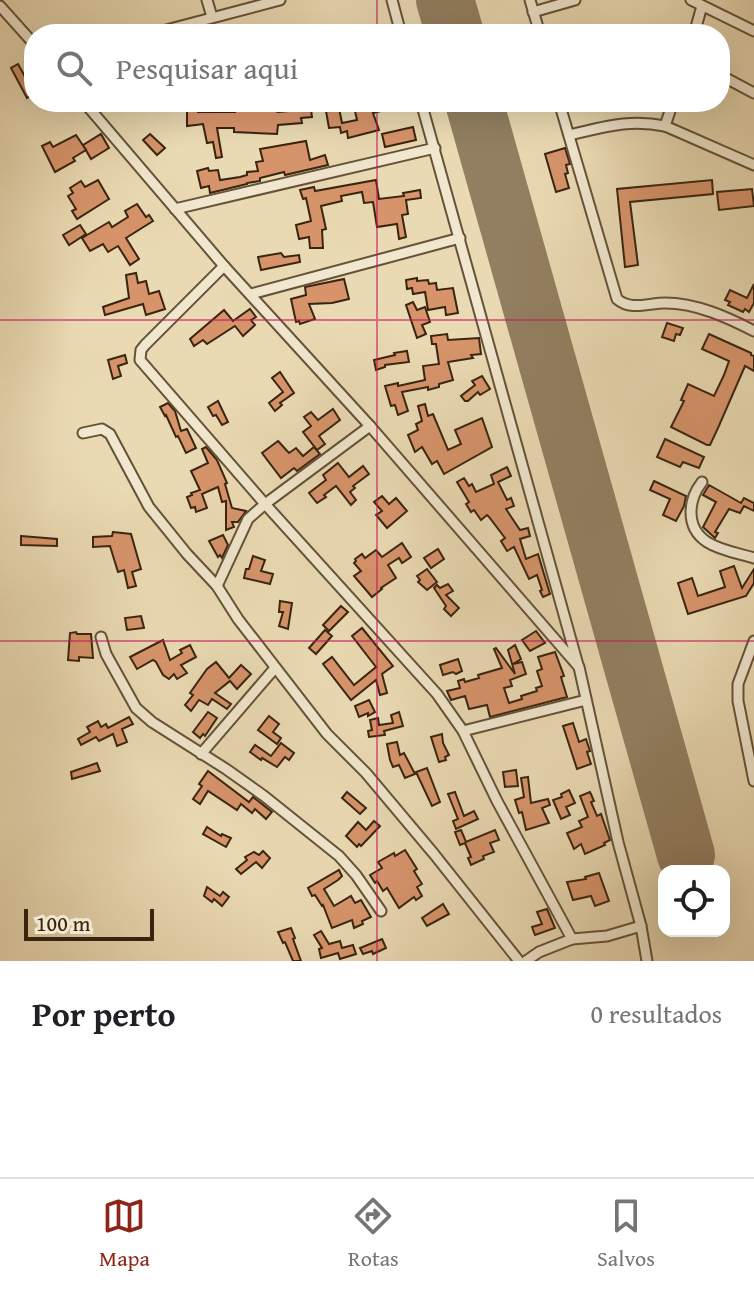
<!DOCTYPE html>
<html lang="pt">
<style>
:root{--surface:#fff;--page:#f2f2f2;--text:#202124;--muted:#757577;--line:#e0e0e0;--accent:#8f2418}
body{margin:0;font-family:"Gentium Book Plus",serif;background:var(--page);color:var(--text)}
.controls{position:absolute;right:24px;bottom:24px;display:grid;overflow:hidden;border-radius:16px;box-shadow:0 8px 32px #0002}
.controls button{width:72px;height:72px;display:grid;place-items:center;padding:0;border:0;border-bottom:2px solid var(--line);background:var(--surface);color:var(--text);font:40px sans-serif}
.scale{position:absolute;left:24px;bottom:20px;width:130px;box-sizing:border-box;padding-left:8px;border:4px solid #39240f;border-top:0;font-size:22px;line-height:28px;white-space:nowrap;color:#39240f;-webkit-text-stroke:6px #f1e7ce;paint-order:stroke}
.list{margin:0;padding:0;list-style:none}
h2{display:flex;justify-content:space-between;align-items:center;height:104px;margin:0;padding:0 32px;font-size:34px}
h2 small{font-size:26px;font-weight:400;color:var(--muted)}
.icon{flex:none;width:44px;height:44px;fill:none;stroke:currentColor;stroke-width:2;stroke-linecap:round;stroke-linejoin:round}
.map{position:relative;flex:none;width:754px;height:961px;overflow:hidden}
.search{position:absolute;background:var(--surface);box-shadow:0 8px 32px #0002;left:24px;right:24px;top:24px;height:88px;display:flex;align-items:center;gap:20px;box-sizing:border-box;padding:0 28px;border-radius:32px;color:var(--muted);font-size:30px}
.sheet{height:216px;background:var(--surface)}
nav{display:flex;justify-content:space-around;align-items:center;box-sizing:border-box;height:112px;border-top:2px solid var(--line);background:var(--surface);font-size:22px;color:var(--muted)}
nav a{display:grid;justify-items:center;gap:4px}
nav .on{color:var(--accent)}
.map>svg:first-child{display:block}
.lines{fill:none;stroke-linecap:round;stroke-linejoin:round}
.runway{stroke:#927f61;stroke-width:58}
.building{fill:#d7946b;stroke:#39240f;stroke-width:2}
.minor-casing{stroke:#655238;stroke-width:13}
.minor{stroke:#f1e7ce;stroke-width:9}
.grid{fill:none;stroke:#c2185b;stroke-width:2;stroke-opacity:0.55}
</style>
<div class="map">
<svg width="754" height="961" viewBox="0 0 754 961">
<rect width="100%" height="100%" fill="#eadab3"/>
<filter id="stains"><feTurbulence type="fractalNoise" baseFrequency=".0025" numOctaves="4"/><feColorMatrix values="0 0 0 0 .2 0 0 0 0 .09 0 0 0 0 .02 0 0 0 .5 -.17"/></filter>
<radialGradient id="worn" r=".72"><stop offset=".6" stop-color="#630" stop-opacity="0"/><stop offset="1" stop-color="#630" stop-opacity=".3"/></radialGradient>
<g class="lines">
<g class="runway">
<polyline points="445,0 455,34"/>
<polyline points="474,102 686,855"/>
</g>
</g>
<g class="building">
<polygon points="18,64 34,93 27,98 11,68"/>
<polygon points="236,102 273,102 273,110 278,112 311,109 312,117 301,118 302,123 278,125 277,134 234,132 234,128 217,128 222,157 216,158 213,142 207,143 203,124 187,126 187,107 198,109 198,112 235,112"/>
<polygon points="379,102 381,111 373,113 379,130 348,138 347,131 341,133 340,127 329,128 326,111 339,108 342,123 357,120 355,111 370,107 370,104"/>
<polygon points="413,127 416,140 385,147 382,134"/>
<polygon points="101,134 109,148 91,159 83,145"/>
<polygon points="150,134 165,148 157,155 143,140"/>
<polygon points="76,135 86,150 73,158 75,161 55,172 42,146 50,142 53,147"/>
<polygon points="306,141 310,160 325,155 328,165 285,175 284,172 260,178 260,181 247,183 247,184 210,193 209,186 201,188 197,171 208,168 209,171 218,170 220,180 240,177 247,175 247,172 258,171 256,162 263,161 260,149"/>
<polygon points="565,148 570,164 566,165 568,173 565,174 569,188 556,192 545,154"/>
<polygon points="98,180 109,199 77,219 72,211 76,209 68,196 73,193 70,188 81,181 85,187"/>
<polygon points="376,180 379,199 404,196 403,193 420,190 421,198 406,200 408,214 402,215 406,237 399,239 397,224 377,227 373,202 364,203 362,192 341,196 342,201 321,206 326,229 322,230 323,248 310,248 309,237 299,239 296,225 311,221 306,198 303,199 300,190 314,187 315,191"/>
<polygon points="712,180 713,194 630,202 638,265 625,267 617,189"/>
<polygon points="752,189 754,206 719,210 717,192"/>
<polygon points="137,204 146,217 149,215 153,221 126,238 139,259 130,265 118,246 108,252 103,244 90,251 82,238 109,222 112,227 128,217 125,211"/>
<polygon points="80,225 86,234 69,245 63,235"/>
<polygon points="281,253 284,257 299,255 300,262 261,270 258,257"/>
<polygon points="136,273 138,283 146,281 149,294 159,291 165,309 146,315 143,304 105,315 103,307 129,298 126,275"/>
<polygon points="417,278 417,281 428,280 429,284 436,283 437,290 453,288 458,313 446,315 445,307 428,310 425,292 413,294 412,288 407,289 406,280"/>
<polygon points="344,279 349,299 332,303 309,304 315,319 300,324 299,321 296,322 291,299 306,295 305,287"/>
<polygon points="754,284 754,303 749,312 745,309 743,312 728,305 730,302 725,300 730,290 747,298"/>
<polygon points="413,302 417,310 425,307 430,322 422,325 426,334 417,338 406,305"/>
<polygon points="250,309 256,317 251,320 255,325 243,336 235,326 207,344 203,340 194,346 190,339 224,310 233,321"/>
<polygon points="667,323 683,328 680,335 676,334 674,341 662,337"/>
<polygon points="447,334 448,340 479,338 481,354 471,355 473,358 448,362 453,380 439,384 439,387 428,390 428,387 402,392 408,411 398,415 395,405 391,406 385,386 398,383 398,386 425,380 423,366 439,364 436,344 432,344 431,336"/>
<polygon points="709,334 751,353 751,355 754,356 754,371 745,366 718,428 710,445 707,445 671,427 684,401 681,400 688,384 714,396 724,375 729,361 702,349"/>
<polygon points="407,351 409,362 385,365 385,367 376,370 374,360 395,355 394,353"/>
<polygon points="125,355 127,363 118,366 121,376 113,379 108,360"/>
<polygon points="280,372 294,393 280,403 282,405 275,411 269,403 283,392 272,378"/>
<polygon points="482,376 490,389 480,395 478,392 468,401 465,401 461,396 475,385 472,381"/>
<polygon points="218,401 228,422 222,425 216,415 213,416 208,407"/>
<polygon points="168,403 175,411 181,431 187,429 196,448 186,453 178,436 176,437 166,415 165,416 160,407"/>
<polygon points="425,404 428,416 433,414 448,450 461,444 455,430 482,418 492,447 444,474 437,461 432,464 422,447 415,452 408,435 418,430 416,424 422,421 418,406"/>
<polygon points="333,409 340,420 319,436 325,444 317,450 303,432 311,426 304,417 311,412 318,420"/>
<polygon points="665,439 704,457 699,468 683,462 680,467 657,457"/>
<polygon points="278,441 289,453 296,448 303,456 314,447 320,454 297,471 294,468 281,478 262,453"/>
<polygon points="206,447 217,460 227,483 225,484 232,508 246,511 238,522 232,522 234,527 226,530 226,501 222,502 218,487 202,494 207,508 196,512 195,507 191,508 187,497 192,495 191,493 200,490 191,471 208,463 202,449"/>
<polygon points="338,463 349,477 363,466 369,474 353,486 355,488 350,492 356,500 351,505 336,486 324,495 326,497 317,503 309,493 326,480 323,475"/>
<polygon points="507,467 511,476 498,482 507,500 511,498 514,506 506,509 520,530 528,528 530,536 520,539 526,559 538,554 550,594 543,597 540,591 542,590 537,575 529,579 514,547 507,551 501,541 505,538 489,517 487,515 481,520 474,510 471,512 466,504 469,502 457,482 464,478 469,486 472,484 476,492 494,484 491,475"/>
<polygon points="654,481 686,496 684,506 676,521 663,515 670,499 650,490"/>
<polygon points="709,485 741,503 744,498 754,503 754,511 744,506 740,513 729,509 715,532 718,533 715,538 703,527 716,502 703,495"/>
<polygon points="382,496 389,504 396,498 407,511 387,528 376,515 382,511 374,502"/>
<polygon points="113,532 131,534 141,569 132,572 136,586 128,588 124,570 118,572 110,546 93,547 93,537 112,536"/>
<polygon points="223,535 228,545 222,558 220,555 218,557 209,541"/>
<polygon points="21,536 57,539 57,546 21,545"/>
<polygon points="402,543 411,557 402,563 399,558 388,565 396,578 381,588 382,589 372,597 354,576 361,571 354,563 356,561 355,559 362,554 365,558 376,550 382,557"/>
<polygon points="438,549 444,559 431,568 424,558"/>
<polygon points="253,556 265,560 261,571 273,574 270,584 244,578 246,569 249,569"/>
<polygon points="734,566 742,588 754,569 754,583 746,596 688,614 678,583 692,578 698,596 725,587 720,571"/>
<polygon points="427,569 437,582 427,590 418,582 420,580 417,576"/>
<polygon points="448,584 453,591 446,595 459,608 451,616 444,609 446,606 434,588 437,585 440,588"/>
<polygon points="280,601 292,603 288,629 279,626 283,612 279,612"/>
<polygon points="341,606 348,612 329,631 323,625"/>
<polygon points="141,616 144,628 127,630 125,618"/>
<polygon points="362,628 393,666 382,674 387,693 380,695 376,680 351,700 323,664 332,657 354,685 376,667 352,636"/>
<polygon points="325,630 332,636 316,654 309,648"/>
<polygon points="536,631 545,643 530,651 522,640"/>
<polygon points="76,632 77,634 91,634 93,658 79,657 79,661 68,660 70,633"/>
<polygon points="163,640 170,660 182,653 180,650 190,645 196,657 181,665 187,673 177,679 174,674 169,679 163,675 156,662 153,660 137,669 130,657"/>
<polygon points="515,645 521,659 513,664 522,662 526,674 510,680 512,686 504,688 509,703 522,699 521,696 537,691 536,688 542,686 537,671 542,669 538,657 555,652 564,676 561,677 567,697 490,717 487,705 469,709 465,696 451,700 447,691 460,688 458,681 464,679 465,682 479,678 478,675 502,668 494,649 496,648 515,674 508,650"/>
<polygon points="458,659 462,671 456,674 453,672 443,675 440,665"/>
<polygon points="216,662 229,678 241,665 251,674 237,689 230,681 215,693 231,704 227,709 212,699 208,705 199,700 191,711 185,705 193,695 190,693 207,669"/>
<polygon points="369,700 375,712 368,716 368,713 359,717 355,706"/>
<polygon points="208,712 217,718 205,736 203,734 200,738 193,732"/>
<polygon points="399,712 403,726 384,731 385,735 369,737 368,731 372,730 370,720 378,718 379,725 393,723 391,715"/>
<polygon points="269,716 279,724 273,732 281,738 277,744 258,730"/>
<polygon points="129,717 133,724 122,729 127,742 117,746 113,734 99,741 96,737 81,745 78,739 90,732 87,727 98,721 101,727 106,724 108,728"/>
<polygon points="573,723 579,742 586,739 590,751 587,752 591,764 577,769 563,726"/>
<polygon points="442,734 443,743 449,755 445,757 446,760 439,762 431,737"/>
<polygon points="397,742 400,755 404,753 415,774 405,778 399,765 393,767 390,760 387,744"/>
<polygon points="281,743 294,753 289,760 285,757 277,767 262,758 261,760 250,752 255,745 271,756"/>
<polygon points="97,763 100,771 72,779 71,772"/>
<polygon points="427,768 440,802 432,806 416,772"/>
<polygon points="516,770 518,786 505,787 503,772"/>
<polygon points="208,771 249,802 253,797 272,812 266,819 255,809 252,813 241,804 237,810 208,791 200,804 193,799 202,786 199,784"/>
<polygon points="528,777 531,803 548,799 550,805 542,808 549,823 526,830 522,812 519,813 515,800 524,797 521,778"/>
<polygon points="569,790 575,803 566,807 570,815 561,819 553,800 562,797 561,794"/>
<polygon points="347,792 366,808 360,814 342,798"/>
<polygon points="455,792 464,816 474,811 478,819 456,829 453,821 458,819 448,794"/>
<polygon points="590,792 594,801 591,802 597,816 601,814 610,840 604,843 605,845 585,854 581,844 574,849 567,833 582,827 579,821 588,817 580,796"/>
<polygon points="374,821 380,826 361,846 359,844 357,847 346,836 358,822 366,830"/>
<polygon points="207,827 221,836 222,834 231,838 226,847 203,834"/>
<polygon points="461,830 466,842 495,830 499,840 490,843 494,852 483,856 484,859 471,865 468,858 471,857 465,843 460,845 455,832"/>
<polygon points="405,850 417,869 414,871 422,884 417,887 422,896 416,900 414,897 399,908 387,888 383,891 377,881 375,883 370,875 382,868 378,862 394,853 395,856"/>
<polygon points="263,851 270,858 262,868 256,862 241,874 236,869 247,860 245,857 254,852 259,855"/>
<polygon points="339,870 342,876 338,880 324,889 334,906 351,896 355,903 361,900 371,917 362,921 363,924 354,928 352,920 332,928 323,905 322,906 315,895 312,896 308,888"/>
<polygon points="599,873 609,901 595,906 591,896 573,900 567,882 586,879 585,877"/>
<polygon points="207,887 220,896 223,892 229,897 222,906 214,899 212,902 204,896"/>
<polygon points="443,904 449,914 427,926 422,918"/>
<polygon points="547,909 555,928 535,935 532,927 542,924 537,912"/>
<polygon points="291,928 295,938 293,939 301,961 293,961 285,942 283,943 278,932"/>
<polygon points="321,931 329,944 340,941 342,948 353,945 356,954 340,959 338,953 321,958 319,949 322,948 314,935"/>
<polygon points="382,939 386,948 373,954 372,951 363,954 360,948"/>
</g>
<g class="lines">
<g class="minor-casing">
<g id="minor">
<polyline points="207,0 212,17"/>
<polyline points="392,0 401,34"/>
<polyline points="530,0 540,34"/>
<polyline points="691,0 754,31"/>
<polyline points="0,6 34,44"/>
<polyline points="533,12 575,0"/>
<polyline points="151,34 280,0"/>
<polyline points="694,34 702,6"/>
<polyline points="720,75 754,93"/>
<polyline points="84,102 224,266 370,426 579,667 618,842 641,926 647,961"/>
<polyline points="421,102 578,665"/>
<path d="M559,102L617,299C631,311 648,303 665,303C696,303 727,317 754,331"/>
<polyline points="665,126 673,102"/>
<path d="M569,135C605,127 628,119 665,126L754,165"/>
<polyline points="175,209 435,148"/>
<polyline points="224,266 145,345 141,350 140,360 265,504 437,694 463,731 497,801 572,939"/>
<polyline points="251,294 460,238"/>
<polyline points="83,433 102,429 110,434 149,507 187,554 217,586 238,619 327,734 366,773 434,854 519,961"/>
<path d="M702,482C695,491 691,500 691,512C691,547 728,550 754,558"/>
<polyline points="217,586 248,519 265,504 370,426"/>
<polyline points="101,637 106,654 136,708 152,722 226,769 264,796 339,856 356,875 381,911"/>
<polyline points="754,641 738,684 738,701 754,781"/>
<polyline points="463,731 586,700"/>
<polyline points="201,754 275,668"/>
<polyline points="526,961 539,952 572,939 607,936 641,926"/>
</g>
</g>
<use href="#minor" class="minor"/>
</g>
<path class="grid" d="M377,0V34M377,102V961M0,320H754M0,641H754"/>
<rect width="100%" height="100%" filter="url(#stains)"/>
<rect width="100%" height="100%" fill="url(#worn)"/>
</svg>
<div class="controls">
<button><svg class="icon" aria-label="locate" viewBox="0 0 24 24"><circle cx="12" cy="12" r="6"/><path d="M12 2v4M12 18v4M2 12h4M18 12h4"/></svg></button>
</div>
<div class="scale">100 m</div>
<div class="search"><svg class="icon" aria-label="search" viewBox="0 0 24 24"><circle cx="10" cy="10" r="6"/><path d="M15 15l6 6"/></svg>Pesquisar aqui</div>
</div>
<section class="sheet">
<h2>Por perto<small>0 resultados</small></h2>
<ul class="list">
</ul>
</section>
<nav>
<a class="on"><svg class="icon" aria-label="map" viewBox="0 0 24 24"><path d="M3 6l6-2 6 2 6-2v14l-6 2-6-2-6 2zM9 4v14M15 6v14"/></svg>Mapa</a>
<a><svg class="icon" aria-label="directions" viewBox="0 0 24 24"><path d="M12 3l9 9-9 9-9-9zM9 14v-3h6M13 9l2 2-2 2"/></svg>Rotas</a>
<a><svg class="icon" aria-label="saved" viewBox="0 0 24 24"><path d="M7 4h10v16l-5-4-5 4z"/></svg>Salvos</a>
</nav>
